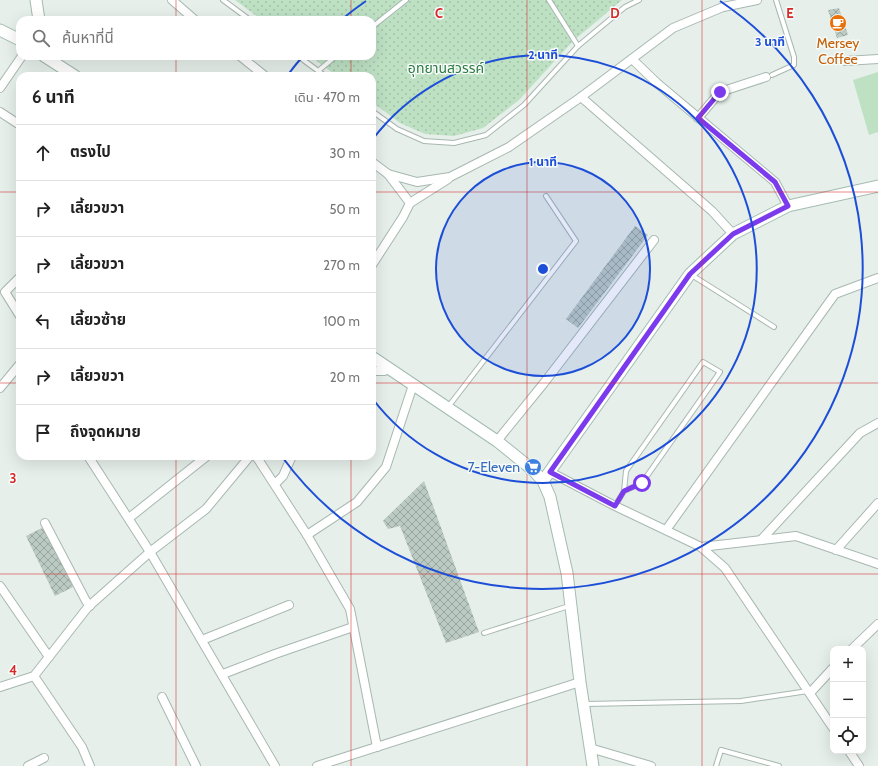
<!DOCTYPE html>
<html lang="th">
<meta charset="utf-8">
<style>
:root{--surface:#fff;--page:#f2f2f2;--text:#222;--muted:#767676;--line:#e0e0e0}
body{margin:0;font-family:Cabin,"Noto Sans Thai",sans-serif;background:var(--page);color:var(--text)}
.controls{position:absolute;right:12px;bottom:12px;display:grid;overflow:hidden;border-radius:8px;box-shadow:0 4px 16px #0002}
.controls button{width:36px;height:36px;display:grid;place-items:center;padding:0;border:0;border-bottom:1px solid var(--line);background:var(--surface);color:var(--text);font:20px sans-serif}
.stop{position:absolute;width:12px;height:12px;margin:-9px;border:3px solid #7c3aed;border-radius:50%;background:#fff}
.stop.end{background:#7c3aed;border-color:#fff;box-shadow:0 1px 4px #0008}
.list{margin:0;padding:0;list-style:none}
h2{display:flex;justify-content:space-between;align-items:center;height:52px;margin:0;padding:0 16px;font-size:17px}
h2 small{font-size:13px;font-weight:400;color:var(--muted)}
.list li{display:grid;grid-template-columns:26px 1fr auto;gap:12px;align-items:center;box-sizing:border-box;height:56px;padding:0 16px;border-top:1px solid var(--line)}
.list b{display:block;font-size:15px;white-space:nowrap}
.list em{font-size:13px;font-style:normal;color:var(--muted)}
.icon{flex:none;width:22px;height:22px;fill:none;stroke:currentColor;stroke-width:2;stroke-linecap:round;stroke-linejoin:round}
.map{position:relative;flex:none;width:878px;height:766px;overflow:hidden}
.search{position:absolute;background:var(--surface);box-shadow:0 4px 16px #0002;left:16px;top:16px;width:360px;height:44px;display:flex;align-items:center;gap:10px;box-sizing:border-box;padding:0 14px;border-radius:12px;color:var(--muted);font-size:15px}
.panel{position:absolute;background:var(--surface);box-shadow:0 4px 16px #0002;left:16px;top:72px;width:360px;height:388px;border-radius:12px}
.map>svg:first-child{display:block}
.park{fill:url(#park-dots)}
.pitch{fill:#bee1c4}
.building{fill:url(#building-cross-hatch)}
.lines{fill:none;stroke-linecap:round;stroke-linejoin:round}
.lane-casing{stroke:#a8b8b1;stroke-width:6}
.street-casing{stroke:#a8b8b1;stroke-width:10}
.secondary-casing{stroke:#a3bcb1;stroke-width:13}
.lane{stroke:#fff;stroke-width:4}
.street{stroke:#fff;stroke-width:8}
.secondary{stroke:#fff;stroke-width:11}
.route{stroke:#7c3aed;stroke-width:5}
.grid{fill:none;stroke:#d62828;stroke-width:1;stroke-opacity:0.55}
.ring{fill:none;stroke:#1d4ed8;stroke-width:2}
.labels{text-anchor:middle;stroke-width:3;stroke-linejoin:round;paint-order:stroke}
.food-label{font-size:14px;fill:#c56008;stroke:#f7fbf9}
.park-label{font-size:14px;fill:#2b7c42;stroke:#f7fbf9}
.shop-label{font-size:14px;fill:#366cbe;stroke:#f7fbf9;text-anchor:end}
.grid-label{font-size:13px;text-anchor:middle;font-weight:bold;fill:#d62828;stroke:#f7fbf9;stroke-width:3;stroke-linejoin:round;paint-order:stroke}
.centre{fill:#1d4ed8;stroke:#f7fbf9;stroke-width:2}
.ring-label{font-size:12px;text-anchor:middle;font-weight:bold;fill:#1d4ed8;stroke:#f7fbf9;stroke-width:3;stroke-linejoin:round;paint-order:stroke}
</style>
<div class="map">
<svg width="878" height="766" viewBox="0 0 878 766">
<defs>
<pattern id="park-dots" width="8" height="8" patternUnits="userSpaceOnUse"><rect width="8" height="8" fill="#bee1c4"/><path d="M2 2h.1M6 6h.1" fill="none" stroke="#a3c2a9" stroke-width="1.8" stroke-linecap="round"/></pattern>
<pattern id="building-cross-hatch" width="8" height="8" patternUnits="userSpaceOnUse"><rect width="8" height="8" fill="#bbcac3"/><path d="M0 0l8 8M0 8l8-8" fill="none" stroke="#98a69f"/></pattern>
</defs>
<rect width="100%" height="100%" fill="#e6efea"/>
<polygon class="park" points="235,0 622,0 573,41 519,100 483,128 454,136 425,134 400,123 372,102 372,76 337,76 310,56 372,56 372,20 262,20"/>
<polygon class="pitch" points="878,72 878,132 869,135 853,80"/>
<g class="building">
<polygon points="839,8 848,35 837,38 828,10"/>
<polygon points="635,226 648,235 578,328 566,319"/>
<polygon points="424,481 479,632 446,643 400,526 388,529 383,521"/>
<polygon points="44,527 73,587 55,596 26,536"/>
</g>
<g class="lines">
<g class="lane-casing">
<g id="lane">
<polyline points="223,0 250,20"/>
<polyline points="549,0 578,46"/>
<polyline points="372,27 406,0"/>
<polyline points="298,56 325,76"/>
<polyline points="318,71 336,56"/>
<polyline points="772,75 794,65 794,57 776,0"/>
<polyline points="372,111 397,129 424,141 454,143 486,135 524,105 578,46 625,7 639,0"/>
<polyline points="690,274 774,327"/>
<polyline points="448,407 576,241 546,196"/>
<polyline points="615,506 624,491 642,483 720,372 703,362 626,471 624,491"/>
<polyline points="484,633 569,606"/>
<polyline points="585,704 741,701 808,691"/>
<polyline points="716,766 721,750 779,766"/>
</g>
</g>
<g class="street-casing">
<g id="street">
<polyline points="172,0 195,20"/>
<polyline points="240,56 265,76"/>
<polyline points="632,59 657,83 775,182 788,206"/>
<polyline points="845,61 878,59"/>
<polyline points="0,88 22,56"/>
<polyline points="581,97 712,211 733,234"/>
<polyline points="0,112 20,125"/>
<polyline points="698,118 720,92 766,77"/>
<polyline points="372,162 388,174 417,182 450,177 509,147 581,97 673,28 723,7 757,0"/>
<polyline points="388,174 410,203"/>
<polyline points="372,265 403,217 410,203 448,179"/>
<polyline points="20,277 5,292 20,316"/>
<polyline points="372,371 384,371 389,369"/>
<polyline points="0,388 20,364"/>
<polyline points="497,441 544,383 654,240"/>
<polyline points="88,456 150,552 275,766"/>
<polyline points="256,456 307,535 350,609 377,747"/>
<polyline points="550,472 615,506 701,547 725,568 833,728"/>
<polyline points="275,484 283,476 292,456"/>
<polyline points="129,518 207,456"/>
<polyline points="45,523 86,601 90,606"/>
<polyline points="666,530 835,294 878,278"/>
<polyline points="307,535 357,502 386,467 413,385"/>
<polyline points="761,540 860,433 878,423"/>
<polyline points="701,547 796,536 878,564"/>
<polyline points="836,550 878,503"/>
<polyline points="0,586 49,657"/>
<polyline points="202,640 289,605"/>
<polyline points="852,649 878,624"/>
<polyline points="223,674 275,654 353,627"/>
<polyline points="34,676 82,747 90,766"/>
<polyline points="0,687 34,676 88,607 150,552 206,509 250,456"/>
<polyline points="810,693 833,668"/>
<polyline points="162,697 196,766"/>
<polyline points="590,748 651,766"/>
<polyline points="849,751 859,766"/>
<polyline points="28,766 44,758"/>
<polyline points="317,766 580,682"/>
</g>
</g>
<g class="secondary-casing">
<g id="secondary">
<polyline points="36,0 39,20"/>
<polyline points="0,30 20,40"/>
<polyline points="44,56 75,76"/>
<polyline points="372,357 497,441 533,470 543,481 550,497 567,573 580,682 593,766"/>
<polyline points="543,481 690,274 733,234 788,206 878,186"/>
</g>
</g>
<use href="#lane" class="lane"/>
<use href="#street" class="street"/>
<use href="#secondary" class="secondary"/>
</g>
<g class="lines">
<polyline class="route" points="642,483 624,491 615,506 550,472 690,274 733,234 788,206 775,182 698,118 720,92"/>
</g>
<path class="grid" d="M176,0V20M351,0V20M527,0V766M702,0V766M176,56V76M351,56V76M0,192H20M372,192H878M0,383H20M372,383H878M176,456V766M351,456V766M0,574H878"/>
<circle cx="543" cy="269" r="107" fill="#1d4ed8" fill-opacity=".12"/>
<g class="ring">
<circle cx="543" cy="269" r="107"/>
<path d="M372 140A214 214 0 1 1 372 398"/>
<path d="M287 76A321 321 0 0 1 303 56M341 20A321 321 0 0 1 366 1M720 1A321 321 0 1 1 283 458"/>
</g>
<defs>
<g id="cafe-disc" transform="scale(0.9)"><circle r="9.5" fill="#e8710a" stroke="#f7fbf9"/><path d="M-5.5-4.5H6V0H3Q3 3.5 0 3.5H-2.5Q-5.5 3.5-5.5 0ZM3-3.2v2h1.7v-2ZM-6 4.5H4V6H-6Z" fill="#fff"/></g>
<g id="supermarket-disc" transform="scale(0.9)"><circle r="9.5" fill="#3f7fe0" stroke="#f7fbf9"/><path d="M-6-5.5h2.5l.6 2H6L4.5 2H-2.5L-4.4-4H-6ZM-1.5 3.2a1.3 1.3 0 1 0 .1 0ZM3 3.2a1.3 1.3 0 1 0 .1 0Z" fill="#fff"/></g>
</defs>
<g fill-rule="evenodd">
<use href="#cafe-disc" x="838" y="23"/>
<use href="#supermarket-disc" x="533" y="467"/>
</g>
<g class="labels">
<g class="food-label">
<text x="838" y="48">Mersey<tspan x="838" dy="16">Coffee</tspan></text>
</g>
<g class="park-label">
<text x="446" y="73">อุทยานสวรรค์</text>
</g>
<g class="shop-label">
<text x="520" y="472">7-Eleven</text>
</g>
</g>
<g class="grid-label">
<text x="439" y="18">C</text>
<text x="615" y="18">D</text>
<text x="790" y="18">E</text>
<text x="13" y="483">3</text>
<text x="13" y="675">4</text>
</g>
<circle cx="543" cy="269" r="6" class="centre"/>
<g class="ring-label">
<text x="770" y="46">3 นาที</text>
<text x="543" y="59">2 นาที</text>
<text x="543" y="166">1 นาที</text>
</g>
</svg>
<div class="controls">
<button>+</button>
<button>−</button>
<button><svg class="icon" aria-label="locate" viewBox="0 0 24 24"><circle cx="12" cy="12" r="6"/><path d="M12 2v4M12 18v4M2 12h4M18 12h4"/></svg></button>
</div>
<div class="stop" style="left:642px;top:483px"></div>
<div class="stop end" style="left:720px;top:92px"></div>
<div class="search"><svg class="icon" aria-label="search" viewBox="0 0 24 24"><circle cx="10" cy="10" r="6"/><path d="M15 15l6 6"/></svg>ค้นหาที่นี่</div>
<section class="panel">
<h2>6 นาที<small>เดิน · 470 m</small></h2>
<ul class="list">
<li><svg class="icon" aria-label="ahead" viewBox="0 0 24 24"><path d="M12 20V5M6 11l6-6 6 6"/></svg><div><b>ตรงไป</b></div><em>30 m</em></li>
<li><svg class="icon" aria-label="right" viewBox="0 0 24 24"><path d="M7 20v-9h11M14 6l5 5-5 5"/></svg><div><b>เลี้ยวขวา</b></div><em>50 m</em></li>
<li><svg class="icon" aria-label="right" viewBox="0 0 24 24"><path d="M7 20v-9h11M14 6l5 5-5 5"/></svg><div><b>เลี้ยวขวา</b></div><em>270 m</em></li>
<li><svg class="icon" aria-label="left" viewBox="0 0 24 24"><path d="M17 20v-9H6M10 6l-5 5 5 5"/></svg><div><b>เลี้ยวซ้าย</b></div><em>100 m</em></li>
<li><svg class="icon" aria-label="right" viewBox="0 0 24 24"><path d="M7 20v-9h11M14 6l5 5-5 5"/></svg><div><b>เลี้ยวขวา</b></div><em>20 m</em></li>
<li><svg class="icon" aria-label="arrive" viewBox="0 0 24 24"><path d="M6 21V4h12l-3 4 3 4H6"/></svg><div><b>ถึงจุดหมาย</b></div></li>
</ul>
</section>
</div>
